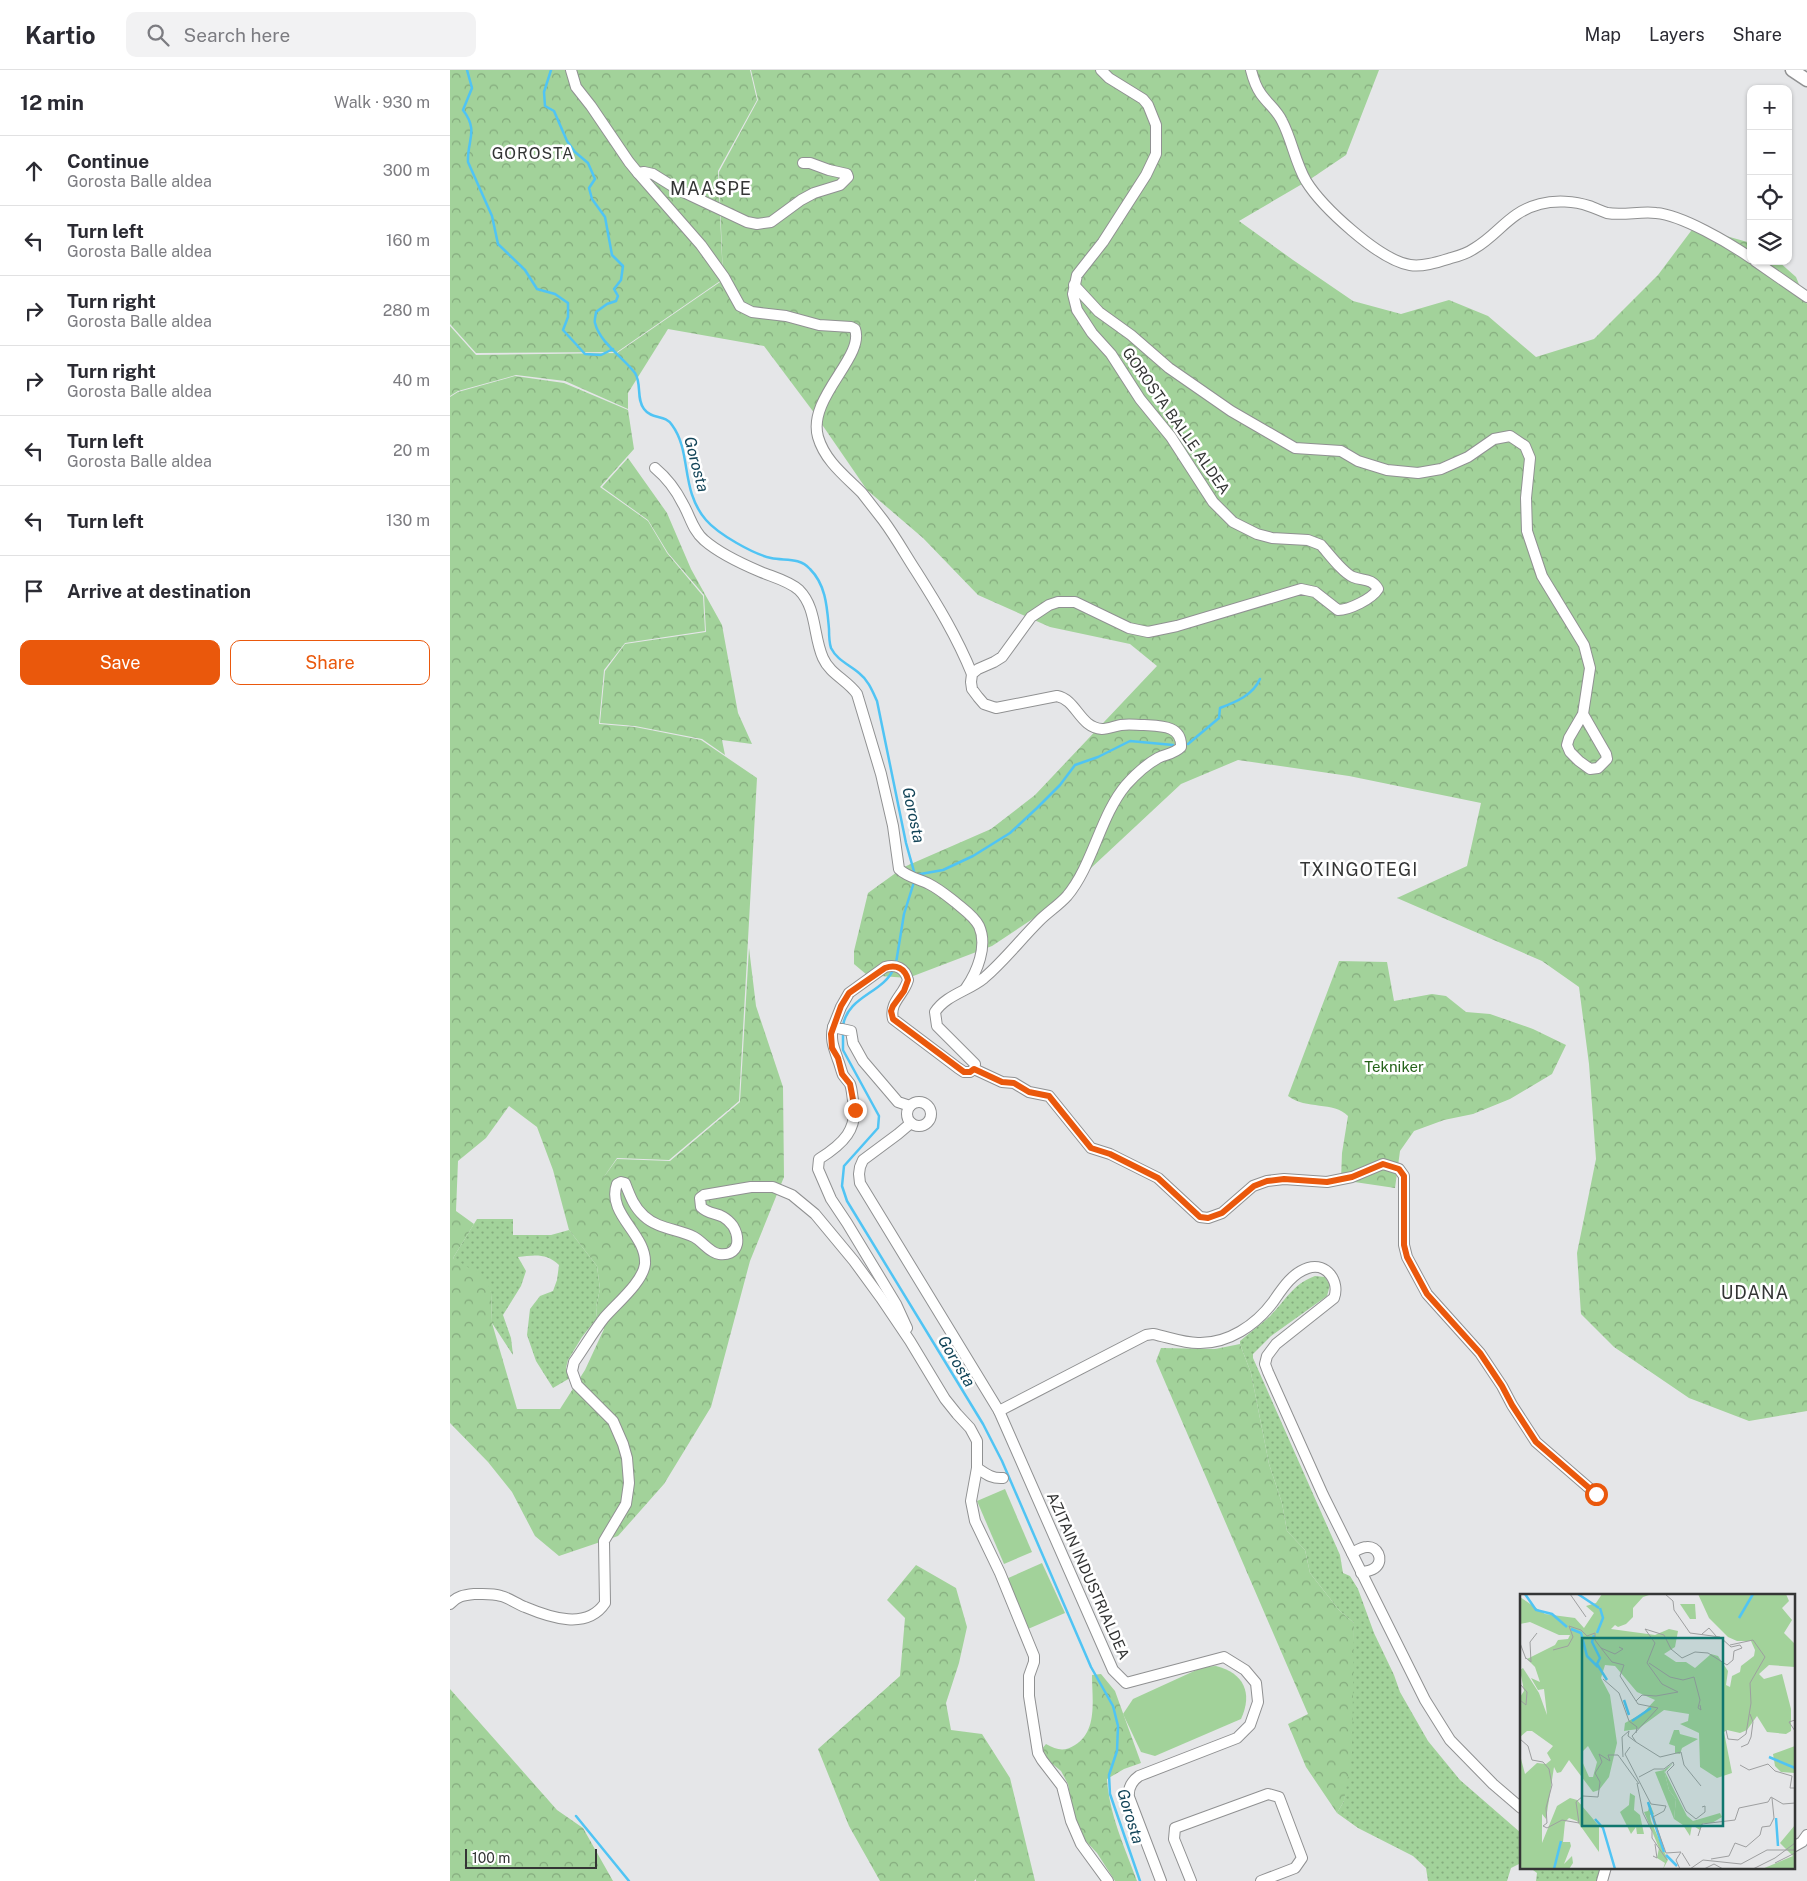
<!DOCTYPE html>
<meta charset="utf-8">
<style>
:root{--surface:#fff;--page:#f2f2f3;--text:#2b2b33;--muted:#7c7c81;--line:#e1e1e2;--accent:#ea580c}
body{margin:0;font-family:"Public Sans",sans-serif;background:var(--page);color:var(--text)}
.controls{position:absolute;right:15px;top:15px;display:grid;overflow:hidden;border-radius:10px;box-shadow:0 1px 4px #0004}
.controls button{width:45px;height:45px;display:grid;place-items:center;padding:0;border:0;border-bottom:1px solid var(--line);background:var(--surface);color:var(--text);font:25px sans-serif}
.scale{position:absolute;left:15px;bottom:12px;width:132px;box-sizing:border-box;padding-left:5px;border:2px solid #343535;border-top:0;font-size:14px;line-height:18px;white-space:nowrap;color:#343535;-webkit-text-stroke:4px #fff;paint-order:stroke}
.stop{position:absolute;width:15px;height:15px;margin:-11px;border:4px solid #ea580c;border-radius:50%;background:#fff}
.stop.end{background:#ea580c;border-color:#fff;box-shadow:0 1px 5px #0008}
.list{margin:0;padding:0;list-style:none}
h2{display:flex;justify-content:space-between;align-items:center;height:65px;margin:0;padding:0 20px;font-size:21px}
h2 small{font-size:16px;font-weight:400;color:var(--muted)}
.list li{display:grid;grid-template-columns:32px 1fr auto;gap:15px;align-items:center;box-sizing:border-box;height:70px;padding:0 20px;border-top:1px solid var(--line)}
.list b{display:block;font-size:19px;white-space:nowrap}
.list p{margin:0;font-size:16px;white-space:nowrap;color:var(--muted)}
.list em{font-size:16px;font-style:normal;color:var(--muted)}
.actions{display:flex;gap:10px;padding:15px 20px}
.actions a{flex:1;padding:11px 0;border:1px solid var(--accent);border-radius:10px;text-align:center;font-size:18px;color:var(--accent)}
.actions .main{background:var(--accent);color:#fff}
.icon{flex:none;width:28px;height:28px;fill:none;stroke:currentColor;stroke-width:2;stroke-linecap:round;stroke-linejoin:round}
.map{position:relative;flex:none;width:1357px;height:1811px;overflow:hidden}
header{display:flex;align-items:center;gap:30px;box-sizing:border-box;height:70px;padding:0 25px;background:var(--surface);border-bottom:1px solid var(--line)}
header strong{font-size:24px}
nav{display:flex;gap:28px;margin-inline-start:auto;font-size:18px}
.search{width:350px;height:45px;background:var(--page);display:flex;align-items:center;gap:12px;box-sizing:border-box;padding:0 18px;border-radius:10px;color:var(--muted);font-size:19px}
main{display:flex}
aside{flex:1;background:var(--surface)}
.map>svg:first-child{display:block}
.grass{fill:url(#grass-dots)}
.forest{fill:url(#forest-crowns);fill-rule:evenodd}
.park{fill:#a2d29a}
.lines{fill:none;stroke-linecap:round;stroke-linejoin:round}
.stream{stroke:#50c4f4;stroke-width:2.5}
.minor-casing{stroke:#909192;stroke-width:12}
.tertiary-casing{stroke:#909192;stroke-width:15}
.minor{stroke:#fff;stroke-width:10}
.tertiary{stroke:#fff;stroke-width:12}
.route{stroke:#ea580c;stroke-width:6}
.labels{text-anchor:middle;stroke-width:5;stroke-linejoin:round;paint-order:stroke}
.street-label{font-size:15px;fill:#343535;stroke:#fff}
.park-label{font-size:15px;fill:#25631a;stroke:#fff}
.neighbourhood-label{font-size:16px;letter-spacing:1px;fill:#343535;stroke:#fff}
.water-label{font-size:16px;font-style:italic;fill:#124458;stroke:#fff}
.quarter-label{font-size:18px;letter-spacing:1px;fill:#343535;stroke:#fff}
.inset-river{fill:none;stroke:#50c4f4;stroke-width:2.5}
.inset-road{fill:none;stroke:#9e9fa0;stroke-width:1}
.view{fill:#0f766e;fill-opacity:0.15;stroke:#0f766e;stroke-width:2.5}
.inset-edge{fill:none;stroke:#343535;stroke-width:2.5}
</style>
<header>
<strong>Kartio</strong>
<div class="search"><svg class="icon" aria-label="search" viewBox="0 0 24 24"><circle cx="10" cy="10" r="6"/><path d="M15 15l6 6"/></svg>Search here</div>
<nav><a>Map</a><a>Layers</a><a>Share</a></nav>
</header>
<main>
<aside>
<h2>12 min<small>Walk · 930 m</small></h2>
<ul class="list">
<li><svg class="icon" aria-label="ahead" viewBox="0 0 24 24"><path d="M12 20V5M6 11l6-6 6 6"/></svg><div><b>Continue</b><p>Gorosta Balle aldea</p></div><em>300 m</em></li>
<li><svg class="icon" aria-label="left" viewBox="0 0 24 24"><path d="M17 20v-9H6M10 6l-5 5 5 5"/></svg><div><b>Turn left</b><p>Gorosta Balle aldea</p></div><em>160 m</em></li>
<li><svg class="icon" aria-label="right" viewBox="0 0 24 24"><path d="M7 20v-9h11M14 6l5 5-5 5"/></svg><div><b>Turn right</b><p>Gorosta Balle aldea</p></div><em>280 m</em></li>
<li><svg class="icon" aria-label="right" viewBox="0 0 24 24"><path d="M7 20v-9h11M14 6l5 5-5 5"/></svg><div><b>Turn right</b><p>Gorosta Balle aldea</p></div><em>40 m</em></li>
<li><svg class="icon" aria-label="left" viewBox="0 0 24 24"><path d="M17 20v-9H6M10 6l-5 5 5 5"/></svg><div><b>Turn left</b><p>Gorosta Balle aldea</p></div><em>20 m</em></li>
<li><svg class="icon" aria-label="left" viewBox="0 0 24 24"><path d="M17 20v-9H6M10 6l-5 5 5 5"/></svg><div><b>Turn left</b></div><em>130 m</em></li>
<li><svg class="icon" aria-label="arrive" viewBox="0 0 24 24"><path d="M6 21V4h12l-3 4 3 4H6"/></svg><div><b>Arrive at destination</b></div></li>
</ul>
<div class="actions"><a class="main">Save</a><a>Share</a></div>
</aside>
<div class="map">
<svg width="1357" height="1811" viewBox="0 0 1357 1811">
<defs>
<pattern id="grass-dots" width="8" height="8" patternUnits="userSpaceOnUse" patternTransform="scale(1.25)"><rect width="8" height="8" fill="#a2d29a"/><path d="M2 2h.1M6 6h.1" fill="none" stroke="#85ab7e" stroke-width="1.8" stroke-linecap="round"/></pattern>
<pattern id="forest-crowns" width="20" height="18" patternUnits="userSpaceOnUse" patternTransform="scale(1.25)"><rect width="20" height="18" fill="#a2d29a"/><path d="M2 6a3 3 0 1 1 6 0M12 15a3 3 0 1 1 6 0" fill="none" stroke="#85ab7e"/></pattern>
</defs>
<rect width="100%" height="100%" fill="#e5e6e8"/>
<g class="grass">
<path d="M27,1149H63V1165H101L119,1160L147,1196L150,1219L146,1237L147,1248L132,1267L118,1290L116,1298L120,1308L103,1318L86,1291L77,1265L80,1239L90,1226L103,1221L107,1210L109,1195C97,1183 84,1185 68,1187L76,1201L71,1216L53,1245L61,1268L63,1285L42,1253L41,1222L3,1188Z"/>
<path d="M865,1206L875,1207L880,1215L877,1226L821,1266L803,1284V1288L890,1485L893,1503L900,1506L908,1519L924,1563L944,1605L950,1622L978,1671L1010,1710L1071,1763V1793L1061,1798L1057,1811H978L976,1798L963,1786L908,1758L887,1743L894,1731L904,1553L889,1540L860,1503L855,1480L837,1461L832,1433L819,1394L801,1303L790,1274V1271C799,1263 809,1256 818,1248C836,1231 841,1215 865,1206Z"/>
<polygon points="1079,1797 1155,1797 1150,1811 1086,1811 1087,1803"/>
</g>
<g class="forest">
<polygon points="0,0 300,0 307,30 268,101 273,209 167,282 26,283 0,254"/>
<polygon points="301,0 929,0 896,85 859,110 789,151 843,190 903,231 951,244 999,230 1038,246 1086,287 1144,269 1208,205 1244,157 1301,173 1301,191 1328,191 1346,207 1357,234 1357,1341 1299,1351 1239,1328 1164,1277 1131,1244 1127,1183 1146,1089 1139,994 1129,917 1092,891 947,828 1017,796 1031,733 899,706 788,690 731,714 596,840 542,876 458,908 417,905 404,894 404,881 418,823 454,797 541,759 585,725 707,596 680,574 600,557 528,525 473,468 417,420 362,340 314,276 218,259 178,323 178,339 115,311 66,305 8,321 0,326 0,256 26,285 167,283 273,210 269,102 308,30"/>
<path d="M65,306L114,313L178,340L184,379L150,417L198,451L217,483L253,526L255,561L175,573L154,600L149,654L185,657L251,670L307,708L289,1031L219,1090L167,1088L151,1111L167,1089L220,1091L290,1032L299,878L306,936L333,1017L334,1107L300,1191L261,1337L214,1414L168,1466L109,1486L85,1466L62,1422L38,1392L0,1353V327L8,322ZM59,1036L87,1057L103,1100L119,1160L147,1196L150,1219L146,1237L147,1248L154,1259L135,1300L110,1339H67L42,1253L41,1222L35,1208L3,1188L24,1154L6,1141L8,1091L36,1068Z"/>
<polygon points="178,388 217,443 241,499 272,555 288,643 302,674 272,670 275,685 252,669 185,656 150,653 155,601 175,574 256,562 254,525 218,483 198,450 152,417"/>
<path d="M889,891L937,892L944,931L982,924L996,926L1016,942L1040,944L1083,959L1116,975L1102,1004L1060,1029L1023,1044L994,1050L964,1061L950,1081L945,1118L891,1110L892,1083L898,1046C884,1031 856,1040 838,1026Z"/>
<polygon points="790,1274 801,1303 819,1394 832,1433 837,1461 855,1480 860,1503 889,1540 904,1553 902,1682 894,1731 887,1743 856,1697 838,1654 858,1644 706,1291 711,1278 765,1279"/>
<polygon points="466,1495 506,1518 517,1557 509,1593 496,1633 501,1660 532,1664 560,1708 585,1811 526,1811 526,1809 524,1811 430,1811 399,1756 368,1679 450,1606 455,1548 437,1530"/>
<path d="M651,1604L665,1621L691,1693L674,1699L657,1709C659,1744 675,1778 687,1811H665L647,1783L631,1766L622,1738L618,1714L611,1701L595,1688L591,1680L596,1674C607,1680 614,1682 625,1675C648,1661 642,1629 642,1605Z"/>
<polygon points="0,1619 107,1740 133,1758 163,1811 0,1811"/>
</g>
<g class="park">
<polygon points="555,1419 582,1482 554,1494 527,1431"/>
<polygon points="592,1493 615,1543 578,1559 556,1509"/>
<path d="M766,1596C794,1603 803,1623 791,1649L705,1686L691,1682L673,1644L683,1629L753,1597Z"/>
</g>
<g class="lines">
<g class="stream">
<path d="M17,0L22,18L13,40C29,61 17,70 18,92L42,146L48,174L75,200L87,219L105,224L118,233V247L113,260L135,284L151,285L163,279"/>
<path d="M101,0L94,22L95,36L104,41L117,71L125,82L138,93L145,109L139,118L142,129L155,147L162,185L173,196L171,210L164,219L168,226L166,231L157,234L146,242C146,245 144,250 145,253C150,273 173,287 185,303C192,314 186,329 194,339C202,350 215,344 222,355C242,382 230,420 256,450C268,464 303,484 321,488C335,491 349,487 360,499C376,515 377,537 379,559C379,565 379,572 381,578C387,590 398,594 409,603C418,610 422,620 427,631L456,773L465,805L493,800L523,786L560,763L587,738L610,715L625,695L648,687L680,671L723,675"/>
<path d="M738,674L769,648L770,638C786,632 803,625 810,609"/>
<polyline points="446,893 454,844 464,812"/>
<path d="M393,956C397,926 434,923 444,898"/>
<polyline points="393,961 393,980 429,1046 428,1058 394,1096 392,1116 397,1131 533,1354 552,1391 641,1597 663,1636 668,1656 667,1681 659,1705 660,1724 690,1811"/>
<polyline points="126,1746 179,1811"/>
</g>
<g class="minor-casing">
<g id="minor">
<polyline points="121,0 126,17 141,36 179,92 188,103"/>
<path d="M801,0C803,8 806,17 811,24C818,34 827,40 832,51C842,70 845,92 856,111C872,137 929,190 960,195C973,197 988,192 1001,188C1009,186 1018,183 1025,178C1049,164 1059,142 1090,134C1105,130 1125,131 1139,136C1145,138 1151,141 1157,143C1173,146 1190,141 1206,143C1232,145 1279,173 1301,188"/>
<path d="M353,93H360L379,100L397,104L398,107L390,115L364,123L351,130L321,152L307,154L297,152L227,119L203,104L194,102L188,103L251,175L274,207L290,236L302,242L336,246L369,255L401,257L405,259C415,287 357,328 368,367C375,391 395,406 412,423C419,432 426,441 433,450C445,466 455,484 466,501C487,534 507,567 522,604"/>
<polyline points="1305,191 1357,227"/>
<polyline points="624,215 649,242 681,265 719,298 781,341 845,378 891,381 908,391 937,400 968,403 991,399 1018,387 1044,369 1060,366 1075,376 1080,388 1076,428 1077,461 1092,506 1134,575 1140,598 1133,644 1119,668 1117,675 1120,682 1129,691 1140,699 1148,698 1157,689 1156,684 1133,644"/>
<path d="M205,398C217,408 226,420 233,434C240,446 243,461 254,470C270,484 292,494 311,502C323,507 339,511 349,520C367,538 363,566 373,588C380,604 397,610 407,624L431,704L443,756L449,799C457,807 469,809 479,814C489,819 496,825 505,832C513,839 524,846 529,856C538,876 527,902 516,918"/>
<path d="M383,957C380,970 384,978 388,990C390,995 391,1000 393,1005C395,1008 398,1011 400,1014C402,1019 402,1025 403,1030C409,1059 393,1074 369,1089L368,1099L381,1129L397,1153L446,1234L457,1258"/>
<polyline points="524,999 552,1012 564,1013 579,1022 599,1026 641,1078 660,1084 708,1108 750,1147 758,1148 772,1143 803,1116 817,1111 834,1109 877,1112 902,1107 933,1094 949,1099 954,1106 954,1175 957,1187 977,1224 1030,1283 1052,1316 1062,1335 1086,1372 1146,1424"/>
<circle cx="469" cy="1044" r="12"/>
<path d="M460,1036L448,1032L413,991L403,973L401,961L383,957L391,937L399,923L435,897C446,894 455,898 458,910C454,925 439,932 443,949L508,998L514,1002H520L524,999L525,994L487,956L485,942C496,925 518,921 534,908C554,891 570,870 589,851C598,842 609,835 617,826C643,795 650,746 676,715C684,706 697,694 708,688C716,684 724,684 731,677C732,655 710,656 694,655C686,655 679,654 671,655C665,656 658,659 652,659C629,657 627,630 607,626L546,638L534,634L528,627L522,619L521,612L522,604L528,599L544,592L552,587L581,547L599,535L608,532H625L679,558L698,562L727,556L851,519L865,522L888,540C899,540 922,529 928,519C922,508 913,511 903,507C893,503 879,484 871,475L858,470L822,468L807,464L783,452L763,432L721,367L690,329L661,284L642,263L627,240L623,224L627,205L653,172L696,105L706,84V55L698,35L693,29L659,8L651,0"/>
<path d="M461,1053L448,1064L413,1090L410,1097L409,1104L410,1113L549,1341L663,1600L676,1613L774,1587L795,1600L806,1613L808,1632L800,1655L787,1668L689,1706C682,1711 678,1718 679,1727L711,1811"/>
<path d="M549,1341L696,1265L703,1264C718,1267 733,1273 748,1273C778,1274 806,1255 823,1232C832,1219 842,1203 858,1198C877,1192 890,1212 884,1228L826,1274L817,1286L815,1294L818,1302L873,1425L975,1630L1000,1670L1043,1714L1071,1738"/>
<polyline points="527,1398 521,1431 525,1451 550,1503 584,1586 584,1592 579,1606 579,1626 588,1683 592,1690 612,1716 621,1751 631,1774 658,1811"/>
<path d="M902,1483C906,1481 911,1477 917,1477C927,1476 934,1489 926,1497C922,1501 916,1501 911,1503"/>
<path d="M0,1534C7,1526 14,1525 24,1524C33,1524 42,1523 51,1526C59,1528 67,1534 75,1537C101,1548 137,1560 155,1533L154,1471L176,1434L179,1413L177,1388L173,1374L163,1351L127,1315L122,1301L124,1292C134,1278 143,1262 154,1248C166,1234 193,1212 195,1194C197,1164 156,1144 167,1114L171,1112L175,1113C180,1126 184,1137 194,1146C208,1159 228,1159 244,1167C252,1171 260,1183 269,1184C277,1185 285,1183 287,1174C288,1168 286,1161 283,1156C271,1140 261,1147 251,1137L250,1128L254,1125L301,1117H323L342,1125L365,1144L404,1191L431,1228L460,1271L495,1329L507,1344L520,1358L527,1371V1398C536,1404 542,1409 553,1408"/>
<polyline points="1343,1777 1352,1772 1357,1765"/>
<polyline points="741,1811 724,1769 725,1758 818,1724 829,1727 852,1788 845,1798 811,1811"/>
<polyline points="1152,1811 1156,1797"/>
</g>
</g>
<g class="tertiary-casing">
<polyline id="tertiary" points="1342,0 1357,10"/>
</g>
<use href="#minor" class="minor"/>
<use href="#tertiary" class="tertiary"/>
</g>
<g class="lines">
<path class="route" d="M405,1040L400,1014L392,1004L388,988L382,978L381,964L391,936L399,923L435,898C446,894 455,898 458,910L454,921L443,936L441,941L443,949L514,1002H520L524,999L552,1012L564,1013L579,1022L599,1026L641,1078L660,1084L708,1108L750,1147L758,1148L772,1143L804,1116L817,1111L834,1109L877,1112L902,1107L933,1094L949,1099L954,1106V1175L957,1187L977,1224L1030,1283L1052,1316L1062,1335L1086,1372L1146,1424"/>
</g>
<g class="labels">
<g class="street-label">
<text transform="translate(726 351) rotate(55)" y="5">GOROSTA BALLE ALDEA</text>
<text transform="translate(638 1506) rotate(66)" y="5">AZITAIN INDUSTRIALDEA</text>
</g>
<g class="park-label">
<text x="944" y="1002">Tekniker</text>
</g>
<g class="neighbourhood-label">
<text x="83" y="89">GOROSTA</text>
</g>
<g class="water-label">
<text transform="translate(247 394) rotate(75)" y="6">Gorosta</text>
<text transform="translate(464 745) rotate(78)" y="6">Gorosta</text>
<text transform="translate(507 1291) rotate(59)" y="6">Gorosta</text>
<text transform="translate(681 1746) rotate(73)" y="6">Gorosta</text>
</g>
<g class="quarter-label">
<text x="261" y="125">MAASPE</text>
<text x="909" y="806">TXINGOTEGI</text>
<text x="1305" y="1229">UDANA</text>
</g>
</g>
<g transform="translate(1070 1524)">
<rect width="275" height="275" fill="#e5e6e8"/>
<path d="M153,169L145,178L167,222L173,227L200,219L202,223L192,229H183L180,236L172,231L170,242L163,231L154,225L156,205L149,196L144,176Z" fill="#a2d29a"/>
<path d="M82,0H132L123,3L113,14V23L106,30L98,33L95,31L91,35L135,41L149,35L158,37L155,53L144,60L156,68H166L175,74L191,60L198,62L208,77L206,91L210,93L212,82L220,78L221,72L234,62L235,56L231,47H217L208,43L189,24L178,0H266L269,7L262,14L272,26L264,39L275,50V73L249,71L239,80L244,85L262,80L271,115V137L266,140L247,138L237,122L227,136L220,139L207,136L204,138L212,179L197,184L180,173L179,139L160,130L168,127L169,120L144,116L118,135L104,137L105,129L123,119L135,106L117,98L95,72L85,71L81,84L90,101L97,149L89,183L79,196L73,198L49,166L41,178L37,179L34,173L26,225L22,220V249L37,212L50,204L57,206L79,232V258L57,227L49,224L45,228L43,248H50L51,252L44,270L52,262L53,269L49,275H0V161L5,180L17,169L26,170L31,166L27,159L33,152L12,137H7L0,143V103L4,97L0,76L3,74L19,99L27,121L24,95L18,96L11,84L20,88L15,73L7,65L35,51L38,46L48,45L50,41H39L10,28L0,30V3L25,20L55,24L64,34L74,19L66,12L76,9ZM68,152L77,168L73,183H69L62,167L63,157ZM154,136H159L160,140L178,145L162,154L160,160L155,159V152L149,150ZM275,152V179L261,178L255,172L253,160ZM144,176L149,196L156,205L154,225L135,178ZM110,199L115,202L114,216L120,221L124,240H117L116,233L111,240L100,218L109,211ZM130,210L134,220L130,221L131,227L148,266L143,275L145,269L137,264L139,254L124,218L128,217ZM275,231V275H242L273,262L260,249Z" fill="#a2d29a" fill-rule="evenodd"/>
<path d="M160,10H175L176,25H170Z" fill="#a2d29a"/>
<path class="inset-river" d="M5,0L16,16L32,20L47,33M58,0L79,14M219,24L233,0M51,35L61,39L67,62L78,73M77,39L83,24L80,14M74,41L72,48L80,64L77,70L87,86M104,106L109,121M112,127L131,114M249,163L275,174M128,208L144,258M256,224L258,252M75,225L83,234L95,275M146,261L157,272M34,275L41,247"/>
<path class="inset-road" d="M50,0L66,23M145,0L153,7L154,16L170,39L200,43L211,53M182,40L189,34L196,42M0,49L6,65M99,53L103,55L95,60L81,54L92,68L104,71L100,82L116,107M33,56L48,52L53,43L49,32L61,36L67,42L75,39V46L81,54M6,64L11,68L10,48L17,39M129,69L150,83L163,86L174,83L180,106L178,114L181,116L180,111M83,85L99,99L109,127L117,133L116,139M0,90L7,98L6,111L0,106M275,126L269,128L275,137M206,136L208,145L218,146L226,140L231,109L230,89L245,63L233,46L210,51M102,143L109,137L108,142L116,148L112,142L138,114L118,110L116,107L122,101L136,102L158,98L142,90L127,69L135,49L125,35L144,41L151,55L162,64L175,58L188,59L207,71L213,66L214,57L222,54L220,51L211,53M102,143L103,163M0,145L8,152L12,166L23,168L29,175L32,191L26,214L27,229L23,232M116,148L140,163L161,158L164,171L181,192M110,153L105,160L131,210L146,212L144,217L133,223L146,259L161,258L156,266L160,275M221,153L228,150L231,143L233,128L230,120M220,171L229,176L248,170L255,177L272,182L270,194H275M119,183L134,175H144L153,168L154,171L147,178L166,217L176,225L185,218V212L182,213M117,189L123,219L132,237V244L147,266M23,232L27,234L42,226L59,229L56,208L63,202L78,203L80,188L75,179L82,168L79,160L90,167L88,161H98L119,190M178,242L182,230L215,226L219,214L248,208L251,203L263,210L275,209M162,259L170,272M133,262L137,264L135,250M191,265L209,262L215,249L226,253L240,241L242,233L250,232L254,224L252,204M255,269L275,259M170,275L183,266L221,270L247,256H275M184,275L194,270L203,275M233,275L255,264L275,249"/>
<path class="view" d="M62,44H203V232H62Z"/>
<rect width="275" height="275" class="inset-edge"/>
</g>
</svg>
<div class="controls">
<button>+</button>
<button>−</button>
<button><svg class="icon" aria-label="locate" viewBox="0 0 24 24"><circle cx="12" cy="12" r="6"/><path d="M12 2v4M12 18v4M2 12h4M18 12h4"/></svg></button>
<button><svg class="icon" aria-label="layers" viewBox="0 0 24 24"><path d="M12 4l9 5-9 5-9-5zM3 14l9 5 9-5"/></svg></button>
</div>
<div class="scale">100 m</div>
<div class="stop" style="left:1146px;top:1424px"></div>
<div class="stop end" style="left:405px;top:1040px"></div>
</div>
</main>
